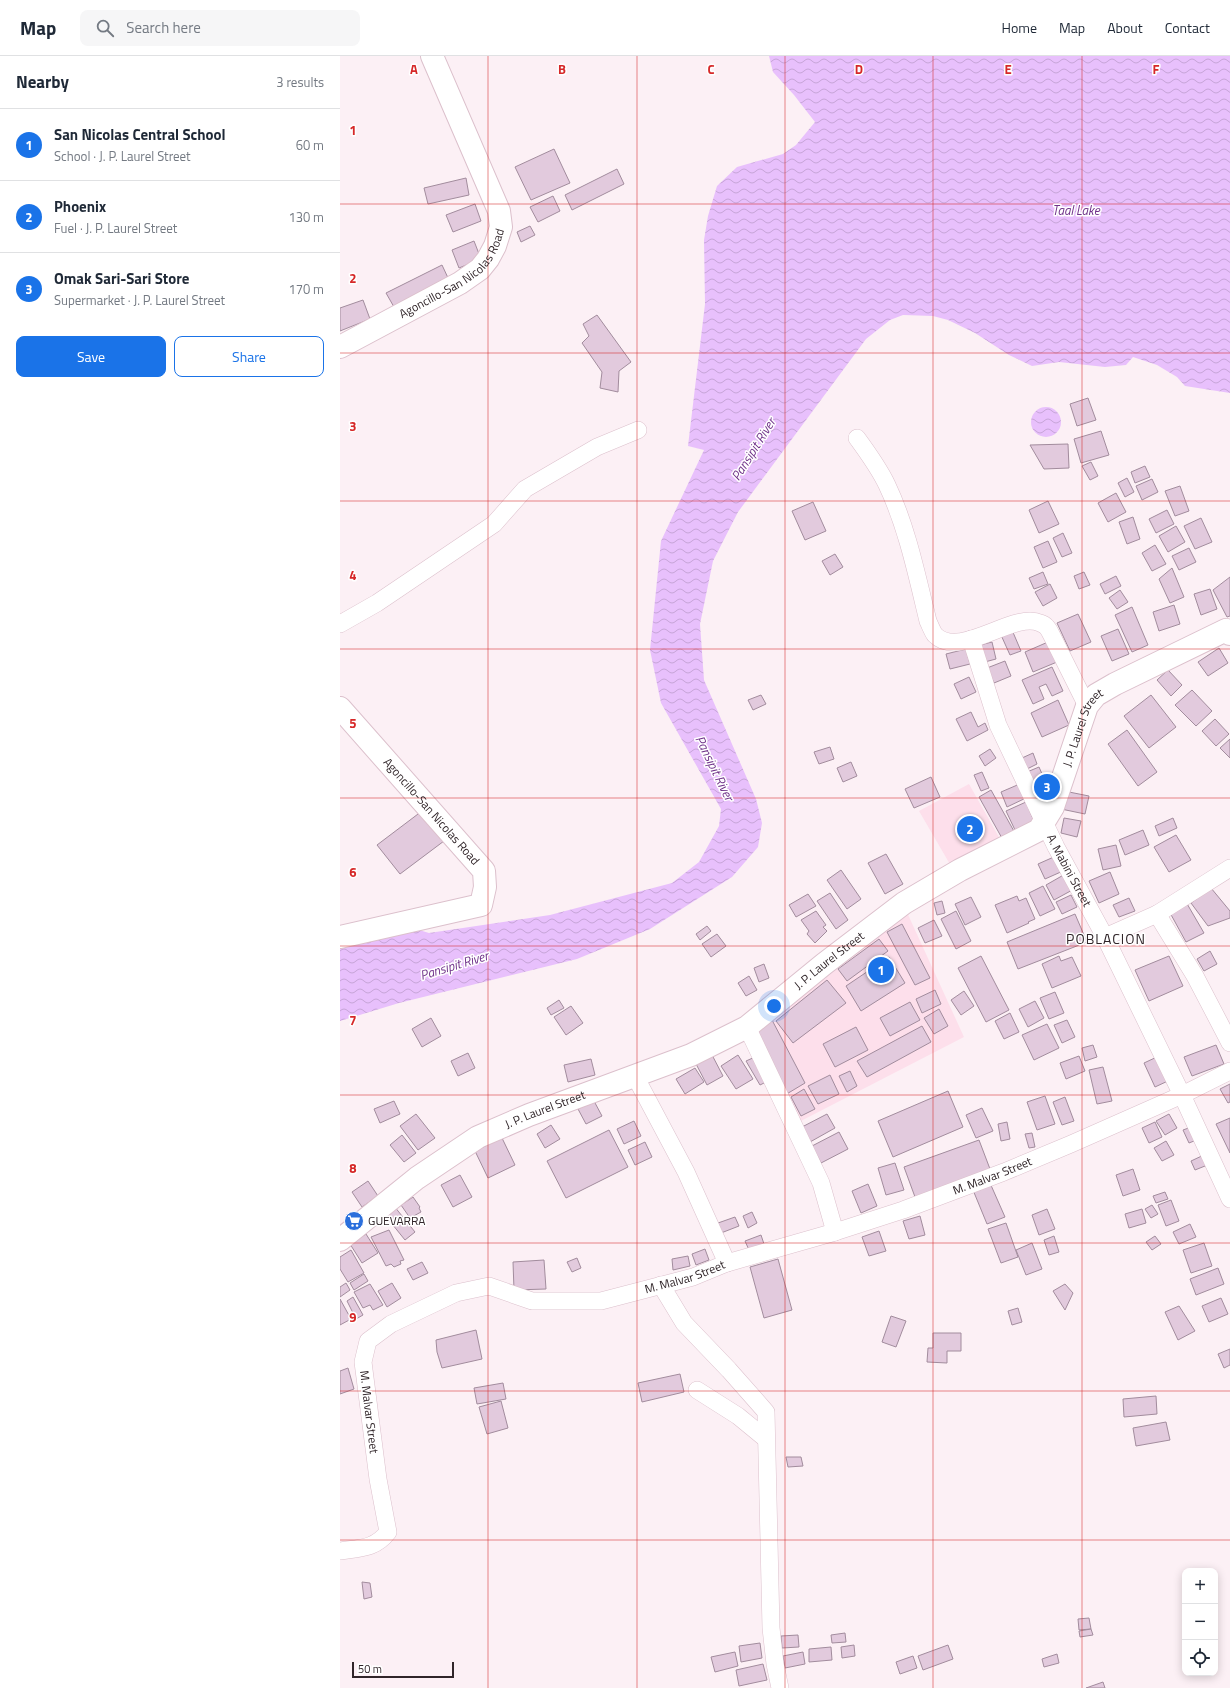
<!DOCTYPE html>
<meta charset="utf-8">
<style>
:root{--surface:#fff;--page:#f6f6f7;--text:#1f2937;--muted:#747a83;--line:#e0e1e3;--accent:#1a73e8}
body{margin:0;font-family:"Titillium Web",sans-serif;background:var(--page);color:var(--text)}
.controls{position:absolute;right:12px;bottom:12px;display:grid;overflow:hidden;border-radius:8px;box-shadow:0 2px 10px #0003}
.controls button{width:36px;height:36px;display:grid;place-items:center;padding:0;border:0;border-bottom:1px solid var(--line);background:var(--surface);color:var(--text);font:20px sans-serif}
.scale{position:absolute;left:12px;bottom:10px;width:102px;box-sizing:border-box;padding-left:4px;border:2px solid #302529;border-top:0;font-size:11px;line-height:14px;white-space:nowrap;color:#302529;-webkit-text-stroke:3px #fff;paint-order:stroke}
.you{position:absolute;left:434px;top:950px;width:14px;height:14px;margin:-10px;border:3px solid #fff;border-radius:50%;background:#1a73e8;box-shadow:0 0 0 6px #1a73e833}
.badge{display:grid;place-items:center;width:26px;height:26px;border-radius:50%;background:var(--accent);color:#fff;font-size:13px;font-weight:700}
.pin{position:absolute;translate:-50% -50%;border:2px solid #fff;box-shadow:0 1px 4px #0006}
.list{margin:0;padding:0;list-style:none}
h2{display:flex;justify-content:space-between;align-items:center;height:52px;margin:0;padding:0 16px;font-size:17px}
h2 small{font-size:13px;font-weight:400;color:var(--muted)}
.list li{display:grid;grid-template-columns:26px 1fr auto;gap:12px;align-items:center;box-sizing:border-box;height:72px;padding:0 16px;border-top:1px solid var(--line)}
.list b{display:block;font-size:15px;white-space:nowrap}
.list p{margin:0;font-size:13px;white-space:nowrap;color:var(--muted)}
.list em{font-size:13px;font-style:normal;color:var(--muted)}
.actions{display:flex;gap:8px;padding:12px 16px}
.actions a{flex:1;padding:9px 0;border:1px solid var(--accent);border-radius:8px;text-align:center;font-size:14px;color:var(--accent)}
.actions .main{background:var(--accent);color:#fff}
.icon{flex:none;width:22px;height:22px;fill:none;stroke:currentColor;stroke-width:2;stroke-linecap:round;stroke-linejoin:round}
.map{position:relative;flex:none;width:890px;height:1632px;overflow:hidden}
header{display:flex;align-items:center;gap:24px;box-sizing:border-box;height:56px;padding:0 20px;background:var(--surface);border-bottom:1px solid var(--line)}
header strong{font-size:19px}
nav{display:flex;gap:22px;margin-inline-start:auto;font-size:14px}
.search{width:280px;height:36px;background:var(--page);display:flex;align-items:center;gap:10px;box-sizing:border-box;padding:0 14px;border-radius:8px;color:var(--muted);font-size:15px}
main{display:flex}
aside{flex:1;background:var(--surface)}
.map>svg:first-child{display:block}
.built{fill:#fddfeb}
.water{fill:url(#water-waves)}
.building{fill:#e2cadd;stroke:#a28c9d}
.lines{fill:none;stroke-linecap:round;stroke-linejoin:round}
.minor-casing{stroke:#dcc0cc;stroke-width:18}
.major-casing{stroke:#dcc0cc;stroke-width:24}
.minor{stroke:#fff;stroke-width:17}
.major{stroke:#fff;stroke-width:22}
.grid{fill:none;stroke:#d62828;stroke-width:1;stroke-opacity:0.55}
.labels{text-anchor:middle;stroke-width:3;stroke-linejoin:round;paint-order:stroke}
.street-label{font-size:12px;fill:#302529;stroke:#fff}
.poi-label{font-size:12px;fill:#302529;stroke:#fff;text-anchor:start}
.water-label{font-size:13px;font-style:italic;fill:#6f3289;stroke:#fff}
.quarter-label{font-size:14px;letter-spacing:1px;fill:#302529;stroke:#fff}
.grid-label{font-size:13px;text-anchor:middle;font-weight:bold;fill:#d62828;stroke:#fff;stroke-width:3;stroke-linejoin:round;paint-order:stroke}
</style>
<header>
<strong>Map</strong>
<div class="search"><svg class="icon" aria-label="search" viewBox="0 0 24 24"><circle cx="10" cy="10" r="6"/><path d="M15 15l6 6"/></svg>Search here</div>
<nav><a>Home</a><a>Map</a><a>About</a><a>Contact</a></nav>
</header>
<main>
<aside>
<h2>Nearby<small>3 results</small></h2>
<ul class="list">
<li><span class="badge">1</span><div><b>San Nicolas Central School</b><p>School · J. P. Laurel Street</p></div><em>60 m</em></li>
<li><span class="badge">2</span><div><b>Phoenix</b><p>Fuel · J. P. Laurel Street</p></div><em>130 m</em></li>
<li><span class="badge">3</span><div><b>Omak Sari-Sari Store</b><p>Supermarket · J. P. Laurel Street</p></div><em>170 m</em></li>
</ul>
<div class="actions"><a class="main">Save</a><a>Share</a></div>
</aside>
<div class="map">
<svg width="890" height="1632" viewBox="0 0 890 1632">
<defs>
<pattern id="water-waves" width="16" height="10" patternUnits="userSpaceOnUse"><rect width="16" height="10" fill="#e8c0fc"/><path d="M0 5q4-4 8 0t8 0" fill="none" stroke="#c7a5d8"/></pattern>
</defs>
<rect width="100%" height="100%" fill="#fcf0f5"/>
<g class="built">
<polygon points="629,728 660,783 611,810 579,755"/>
<polygon points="565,852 624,981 457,1067 413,976"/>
</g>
<g class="water">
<polygon points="429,0 890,0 890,337 845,330 837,321 817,309 793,301 786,309 765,311 719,306 692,310 669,299 635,277 608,264 593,260 563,259 550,264 526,283 398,456 373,505 360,568 364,624 416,743 422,767 418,791 392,821 310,873 237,903 59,947 0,965 0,882 66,870 89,877 210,859 332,827 359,806 379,770 381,753 321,647 310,594 321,485 364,394 348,390 365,248 364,184 368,160 377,130 397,111 443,98 456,89 475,66 454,39 433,16"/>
<circle cx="706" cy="366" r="15"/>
</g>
<g class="building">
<polygon points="214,93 230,127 191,144 175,111"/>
<polygon points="277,113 284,128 232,154 225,139"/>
<polygon points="126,122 129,139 88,148 84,132"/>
<polygon points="213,140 220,155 198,166 190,151"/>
<polygon points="135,148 141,165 113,176 106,159"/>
<polygon points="190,170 195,179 181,186 177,176"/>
<polygon points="134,185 141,203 119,212 112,194"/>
<polygon points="102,209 109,224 54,251 46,237"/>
<polygon points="23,244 30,263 0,275 0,252"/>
<polygon points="257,259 291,306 279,315 278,336 260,332 262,316 242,287 249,280 243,268"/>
<polygon points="748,342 756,364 737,370 730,348"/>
<polygon points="761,375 769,399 741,407 734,383"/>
<polygon points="728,388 729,412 704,413 690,389"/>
<polygon points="751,406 758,420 750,424 742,410"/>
<polygon points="805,410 810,421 795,427 791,416"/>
<polygon points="787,422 794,436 785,441 778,427"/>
<polygon points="812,423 818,436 802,444 796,430"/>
<polygon points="840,430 849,455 835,460 825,435"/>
<polygon points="776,437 786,456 768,466 758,447"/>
<polygon points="708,445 719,468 699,477 689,454"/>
<polygon points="473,446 486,475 465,484 452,455"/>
<polygon points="827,454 834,468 816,477 809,463"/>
<polygon points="793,461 800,483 787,488 779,466"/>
<polygon points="861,462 872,486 855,493 844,470"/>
<polygon points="836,470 845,486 828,496 819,480"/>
<polygon points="723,477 732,497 722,501 713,482"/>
<polygon points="708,485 717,506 703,512 694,491"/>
<polygon points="815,489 826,508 812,515 802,497"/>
<polygon points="849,492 856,506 839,514 832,500"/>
<polygon points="495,498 503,511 490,519 482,505"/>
<polygon points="832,512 844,541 830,547 819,523"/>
<polygon points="703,516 708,528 694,533 689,522"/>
<polygon points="744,516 750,529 739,533 734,520"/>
<polygon points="776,520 781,530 765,538 760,528"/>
<polygon points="890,521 890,560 887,561 873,534"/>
<polygon points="710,528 717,542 703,550 695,536"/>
<polygon points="870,533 877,553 861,559 854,538"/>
<polygon points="780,534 788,546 777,553 769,542"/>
<polygon points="834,549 840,568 819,575 813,556"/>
<polygon points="792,551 808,589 792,596 775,559"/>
<polygon points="738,558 751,586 730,595 717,567"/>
<polygon points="778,573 789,598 772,605 761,580"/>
<polygon points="672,574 681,595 670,599 661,579"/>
<polygon points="652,586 656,603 641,607 636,590"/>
<polygon points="708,586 717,606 693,616 685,596"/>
<polygon points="879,592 888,607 868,620 858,606"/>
<polygon points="626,593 630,608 610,613 606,598"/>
<polygon points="665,605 671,620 654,627 647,612"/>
<polygon points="712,611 723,635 712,640 706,628 699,631 704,643 693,648 682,624"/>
<polygon points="828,614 842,629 831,640 817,624"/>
<polygon points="629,621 636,636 621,643 614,628"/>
<polygon points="852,634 872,655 856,670 835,649"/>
<polygon points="421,639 426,648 413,654 408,644"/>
<polygon points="811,639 836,671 809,692 784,660"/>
<polygon points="718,644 729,669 702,681 691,657"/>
<polygon points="631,656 638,671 645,667 648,674 627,685 616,663"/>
<polygon points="875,663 889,678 876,690 862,675"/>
<polygon points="787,674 817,716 798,730 768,688"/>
<polygon points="890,683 890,702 880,692"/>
<polygon points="490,691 494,703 479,708 474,696"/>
<polygon points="650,693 656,702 645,710 639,700"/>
<polygon points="693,697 697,708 687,713 682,702"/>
<polygon points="511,706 517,720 503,726 497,712"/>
<polygon points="699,711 706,727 694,732 687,716"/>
<polygon points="642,716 649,732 641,735 634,719"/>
<polygon points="591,721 600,741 574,752 565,733"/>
<polygon points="682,727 688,741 667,751 661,736"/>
<polygon points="651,734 675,777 663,784 639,741"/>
<polygon points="724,735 749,740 745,758 721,753"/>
<polygon points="686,746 694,765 675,774 666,755"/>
<polygon points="82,755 104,785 60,818 37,789"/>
<polygon points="629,759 641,781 630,787 618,765"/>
<polygon points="724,762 741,765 737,781 721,777"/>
<polygon points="833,762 837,772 819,780 815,770"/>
<polygon points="803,774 809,789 785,799 779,784"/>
<polygon points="836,779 851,804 829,816 814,791"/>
<polygon points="776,789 781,810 763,814 758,793"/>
<polygon points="546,798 563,828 545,838 528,807"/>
<polygon points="716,800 723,815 705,823 698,808"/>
<polygon points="501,814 521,843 507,853 487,824"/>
<polygon points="770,816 779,838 759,847 749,825"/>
<polygon points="727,817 736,832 714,844 706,829"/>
<polygon points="703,830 715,853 700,860 689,837"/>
<polygon points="871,832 890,855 890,862 868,870 851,847"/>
<polygon points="490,837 508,864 496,873 477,845"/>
<polygon points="468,838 476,850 456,861 449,849"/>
<polygon points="731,839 737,851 722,858 716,846"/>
<polygon points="677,840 679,845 686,842 695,863 688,866 689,867 667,877 655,849"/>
<polygon points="631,841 641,861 625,869 615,848"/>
<polygon points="789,842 795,855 779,861 773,849"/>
<polygon points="602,845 605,857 597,859 594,847"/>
<polygon points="846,846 864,877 846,886 829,855"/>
<polygon points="476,855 486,869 483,871 487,875 475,887 467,878 469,875 461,864"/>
<polygon points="616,855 631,885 616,893 601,863"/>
<polygon points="735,858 747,886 678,913 667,886"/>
<polygon points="594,864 602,880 585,887 578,872"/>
<polygon points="562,868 590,922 575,929 547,876"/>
<polygon points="367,870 371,875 360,884 356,878"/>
<polygon points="377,878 386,890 371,901 362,888"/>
<polygon points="539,883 548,895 507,925 498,913"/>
<polygon points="870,895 877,908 864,915 857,903"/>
<polygon points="641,900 669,954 646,966 618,912"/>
<polygon points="719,900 721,905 732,901 741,920 712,932 702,908"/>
<polygon points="829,900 843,930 809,945 795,914"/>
<polygon points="549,901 565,927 521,955 506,930"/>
<polygon points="424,908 429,922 419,926 414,912"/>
<polygon points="409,920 417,934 406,940 398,927"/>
<polygon points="487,924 506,947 453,987 436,965"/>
<polygon points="595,934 601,948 582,957 576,943"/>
<polygon points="624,935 634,950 621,959 611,944"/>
<polygon points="715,936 724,957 709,963 700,942"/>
<polygon points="219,944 224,952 211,959 207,952"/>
<polygon points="695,945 704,962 688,971 679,953"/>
<polygon points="570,946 580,964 550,980 540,962"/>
<polygon points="231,950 243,967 226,979 214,961"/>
<polygon points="599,953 608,970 594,978 584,962"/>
<polygon points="670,957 679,976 664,983 655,965"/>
<polygon points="91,962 101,980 82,991 72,973"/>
<polygon points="432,964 465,1027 445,1039 415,974"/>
<polygon points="727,964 735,981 722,987 714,969"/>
<polygon points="707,968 719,992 694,1004 682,979"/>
<polygon points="582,970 591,986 527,1021 517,1005"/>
<polygon points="516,971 528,994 495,1011 483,988"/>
<polygon points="753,989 757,1001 745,1005 742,992"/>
<polygon points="876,989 884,1008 852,1020 844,1001"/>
<polygon points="128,997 135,1012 118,1020 111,1005"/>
<polygon points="371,997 383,1020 367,1029 355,1006"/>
<polygon points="398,999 413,1023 396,1033 381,1010"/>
<polygon points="739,1000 745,1015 726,1023 720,1007"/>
<polygon points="819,1000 830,1024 815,1031 804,1007"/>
<polygon points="415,1001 428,1025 420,1029 406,1005"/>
<polygon points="251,1003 255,1019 228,1026 224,1009"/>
<polygon points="763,1011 772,1045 757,1048 749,1014"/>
<polygon points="355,1012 364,1026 345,1038 336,1023"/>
<polygon points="510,1015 517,1030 507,1036 499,1020"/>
<polygon points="490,1019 499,1038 478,1048 468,1030"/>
<polygon points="890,1028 890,1046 888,1047 880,1033"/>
<polygon points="464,1033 475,1053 461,1060 451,1041"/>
<polygon points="608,1035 623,1071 553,1101 538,1065"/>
<polygon points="705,1040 715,1068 697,1074 687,1046"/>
<polygon points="725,1041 734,1065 722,1069 713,1046"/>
<polygon points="54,1045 60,1058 40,1067 34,1053"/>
<polygon points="254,1045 262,1060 246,1068 238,1053"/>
<polygon points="642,1052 653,1075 636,1082 626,1059"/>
<polygon points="76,1058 95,1082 78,1094 60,1070"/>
<polygon points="487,1058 495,1072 470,1086 462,1071"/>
<polygon points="829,1058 837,1072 825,1079 816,1065"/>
<polygon points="890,1062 890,1097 876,1068"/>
<polygon points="294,1065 301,1080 284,1088 277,1073"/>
<polygon points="667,1066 670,1083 661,1085 658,1068"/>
<polygon points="815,1066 822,1081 809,1087 802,1072"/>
<polygon points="211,1069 220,1083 205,1092 197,1078"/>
<polygon points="854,1070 859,1083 849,1087 843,1074"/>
<polygon points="269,1074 288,1111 226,1142 207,1105"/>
<polygon points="499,1076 508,1093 481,1107 472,1090"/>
<polygon points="692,1077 695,1091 689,1092 685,1078"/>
<polygon points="62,1079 76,1097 64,1106 50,1089"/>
<polygon points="162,1082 175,1109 148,1122 135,1095"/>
<polygon points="639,1084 650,1113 575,1141 564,1111"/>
<polygon points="826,1085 834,1099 822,1105 814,1092"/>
<polygon points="305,1086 312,1101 295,1109 288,1094"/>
<polygon points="866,1098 870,1108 855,1114 851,1105"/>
<polygon points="555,1107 564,1134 546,1139 538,1112"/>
<polygon points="793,1113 800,1134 783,1140 776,1119"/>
<polygon points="120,1119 132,1141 113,1151 101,1129"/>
<polygon points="28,1125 38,1140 22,1151 12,1136"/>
<polygon points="650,1127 665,1161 647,1168 633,1134"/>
<polygon points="528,1128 537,1150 521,1157 512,1135"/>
<polygon points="825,1136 828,1143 816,1147 813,1140"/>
<polygon points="73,1141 80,1151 79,1152 81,1156 70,1162 61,1149"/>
<polygon points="831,1144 839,1165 826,1170 818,1149"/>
<polygon points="812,1149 818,1158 811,1162 805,1153"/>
<polygon points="54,1150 75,1176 65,1184 44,1158"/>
<polygon points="707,1153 715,1173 699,1179 692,1159"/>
<polygon points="802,1153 806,1167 789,1172 785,1158"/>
<polygon points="412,1156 417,1167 408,1172 403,1160"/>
<polygon points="580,1160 585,1179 569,1183 563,1165"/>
<polygon points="395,1161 399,1170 381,1177 378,1167"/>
<polygon points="666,1167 678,1201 661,1207 648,1173"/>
<polygon points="850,1168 856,1181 839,1188 833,1176"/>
<polygon points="49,1174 64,1204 60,1205 61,1208 54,1211 51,1208 46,1210 31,1181"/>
<polygon points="539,1175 546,1195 529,1200 522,1181"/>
<polygon points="26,1178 38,1197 22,1207 10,1188"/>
<polygon points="421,1179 424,1188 409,1194 405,1185"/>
<polygon points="714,1180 719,1196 709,1199 704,1184"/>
<polygon points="815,1180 821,1188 812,1194 806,1186"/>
<polygon points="692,1187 702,1213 686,1219 676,1194"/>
<polygon points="864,1187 872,1210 851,1217 843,1194"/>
<polygon points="365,1193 369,1204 356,1209 352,1198"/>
<polygon points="11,1194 24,1217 8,1226 0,1213 0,1201"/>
<polygon points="348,1200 350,1210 333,1214 332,1203"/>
<polygon points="237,1202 241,1212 232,1216 227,1206"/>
<polygon points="438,1203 452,1254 424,1262 410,1211"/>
<polygon points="204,1204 206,1233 174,1234 173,1206"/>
<polygon points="82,1206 88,1217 73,1224 67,1213"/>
<polygon points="878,1212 884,1228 856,1239 850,1223"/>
<polygon points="24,1218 28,1225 14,1234 10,1227"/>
<polygon points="6,1227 10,1234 0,1241 0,1231"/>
<polygon points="52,1227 61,1242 47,1251 38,1235"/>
<polygon points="30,1228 43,1249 33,1254 30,1249 23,1252 14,1236"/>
<polygon points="725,1228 733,1237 725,1254 713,1235"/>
<polygon points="13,1241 23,1259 16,1263 7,1245"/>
<polygon points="881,1242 888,1258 869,1266 862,1250"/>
<polygon points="0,1243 11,1263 0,1269"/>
<polygon points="839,1250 855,1275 838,1284 825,1256"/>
<polygon points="678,1252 682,1266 672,1269 668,1255"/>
<polygon points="551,1260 566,1265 556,1291 542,1286"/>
<polygon points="136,1274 142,1303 102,1312 97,1296 96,1284"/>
<polygon points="593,1277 621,1277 621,1295 607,1295 607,1307 587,1306 588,1292 593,1292"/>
<polygon points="890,1293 890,1309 884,1312 878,1298"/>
<polygon points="8,1312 14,1333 0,1338 0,1315"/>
<polygon points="340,1318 344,1336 302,1346 298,1327"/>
<polygon points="163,1327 166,1343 137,1348 134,1332"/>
<polygon points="816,1340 817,1358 784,1361 783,1343"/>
<polygon points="161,1345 168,1372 147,1378 139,1351"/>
<polygon points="826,1366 830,1384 796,1390 793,1372"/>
<polygon points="446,1401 461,1401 463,1410 448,1411"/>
<polygon points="22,1526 30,1527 32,1541 24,1543"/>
<polygon points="749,1562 751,1573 739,1574 738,1563"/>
<polygon points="751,1573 753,1579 740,1581 739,1575"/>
<polygon points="505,1577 506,1586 492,1587 491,1579"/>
<polygon points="458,1579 459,1591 442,1592 441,1580"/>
<polygon points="420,1587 422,1602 401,1606 399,1590"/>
<polygon points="514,1589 515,1600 502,1602 501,1591"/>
<polygon points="608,1589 613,1603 583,1614 578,1600"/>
<polygon points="491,1591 492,1604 469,1606 469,1593"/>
<polygon points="395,1596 398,1610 375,1616 371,1601"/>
<polygon points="463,1596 465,1608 445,1612 443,1600"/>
<polygon points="717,1598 719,1607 704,1611 702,1603"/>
<polygon points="573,1600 577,1612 560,1618 556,1606"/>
<polygon points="423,1608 427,1624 399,1630 396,1614"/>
<polygon points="763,1626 765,1632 746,1632"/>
</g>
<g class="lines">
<g class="minor-casing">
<g id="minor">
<path d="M517,382C528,397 539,412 547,429C567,471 577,520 588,565C590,569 592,575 595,579C620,604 673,555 700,567C707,569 709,574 712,580L747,650"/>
<polyline points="0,568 37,547 154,468 185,433 257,391 298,374"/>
<path id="s1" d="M631,583L658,669L716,791L765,881L842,1039L890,1143"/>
<polyline points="817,858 855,920 890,987"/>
<polyline points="765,881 817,858 890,812"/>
<polyline points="407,971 481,1127 495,1176"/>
<polyline points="295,1020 346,1116 387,1207"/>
<polyline points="321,1229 344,1267 389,1314 426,1356 431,1572 435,1608 440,1632"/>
<polyline points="357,1334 398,1360 426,1383"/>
<path id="s2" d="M0,1495C20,1492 35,1493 48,1476L38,1423L23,1306L28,1285L51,1268L116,1237L149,1230L192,1245H261L353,1221L387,1207L495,1176L563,1154L664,1116L731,1088L842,1039L890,1015"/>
</g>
</g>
<g class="major-casing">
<g id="major">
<path id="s3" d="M0,291L120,227L140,213L148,203L155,190L161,171L159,155L92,0"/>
<path id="s4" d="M0,652L144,815L145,831L141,849L0,881"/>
<path id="s5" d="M0,1184L77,1122L138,1081L189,1059L351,999L407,971L484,908L564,847L620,814L699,774L713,751L747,650L756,639L775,628L886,574L890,578"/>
</g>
</g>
<use href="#minor" class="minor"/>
<use href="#major" class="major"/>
</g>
<path class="grid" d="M148,0V1632M297,0V1632M445,0V1632M593,0V1632M742,0V1632M0,148H890M0,297H890M0,445H890M0,593H890M0,742H890M0,890H890M0,1039H890M0,1187H890M0,1335H890M0,1484H890"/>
<defs>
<g id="supermarket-disc" transform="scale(1)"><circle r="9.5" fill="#2b6fdc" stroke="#fff"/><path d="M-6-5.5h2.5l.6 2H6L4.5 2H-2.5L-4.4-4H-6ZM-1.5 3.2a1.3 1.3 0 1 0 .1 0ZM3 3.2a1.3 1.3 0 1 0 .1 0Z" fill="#fff"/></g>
</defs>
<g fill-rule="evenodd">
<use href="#supermarket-disc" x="14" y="1165"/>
</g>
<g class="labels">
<g class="street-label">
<text dy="4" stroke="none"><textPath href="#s3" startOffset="137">Agoncillo-San Nicolas Road</textPath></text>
<text dy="4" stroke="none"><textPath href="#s5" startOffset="929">J. P. Laurel Street</textPath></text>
<text dy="4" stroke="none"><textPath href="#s4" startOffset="138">Agoncillo-San Nicolas Road</textPath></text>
<text dy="4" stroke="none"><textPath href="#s1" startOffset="252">A. Mabini Street</textPath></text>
<text dy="4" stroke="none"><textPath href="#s5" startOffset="569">J. P. Laurel Street</textPath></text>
<text dy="4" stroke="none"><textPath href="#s5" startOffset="245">J. P. Laurel Street</textPath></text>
<text dy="4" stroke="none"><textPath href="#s2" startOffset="907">M. Malvar Street</textPath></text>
<text dy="4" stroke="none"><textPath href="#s2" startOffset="583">M. Malvar Street</textPath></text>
<text transform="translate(29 1356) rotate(83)" y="4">M. Malvar Street</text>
</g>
<g class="poi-label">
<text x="28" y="1169">GUEVARRA</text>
</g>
<g class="water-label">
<text x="736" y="159">Taal Lake</text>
<text transform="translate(413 393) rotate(-58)" y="5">Pansipit River</text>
<text transform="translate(375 712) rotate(64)" y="5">Pansipit River</text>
<text transform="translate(114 909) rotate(-17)" y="5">Pansipit River</text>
</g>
<g class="quarter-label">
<text x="766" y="888">POBLACION</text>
</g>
</g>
<g class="grid-label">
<text x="74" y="18">A</text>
<text x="222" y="18">B</text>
<text x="371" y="18">C</text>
<text x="519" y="18">D</text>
<text x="668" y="18">E</text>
<text x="816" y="18">F</text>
<text x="13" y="79">1</text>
<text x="13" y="227">2</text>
<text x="13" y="375">3</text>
<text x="13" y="524">4</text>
<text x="13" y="672">5</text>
<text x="13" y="821">6</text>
<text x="13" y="969">7</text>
<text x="13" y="1117">8</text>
<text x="13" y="1266">9</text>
</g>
</svg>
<div class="controls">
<button>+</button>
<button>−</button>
<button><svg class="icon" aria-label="locate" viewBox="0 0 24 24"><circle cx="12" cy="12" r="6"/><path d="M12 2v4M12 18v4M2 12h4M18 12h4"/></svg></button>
</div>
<div class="scale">50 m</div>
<div class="you"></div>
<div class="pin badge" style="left:541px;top:914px">1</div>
<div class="pin badge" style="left:630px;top:773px">2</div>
<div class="pin badge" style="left:707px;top:731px">3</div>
</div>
</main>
